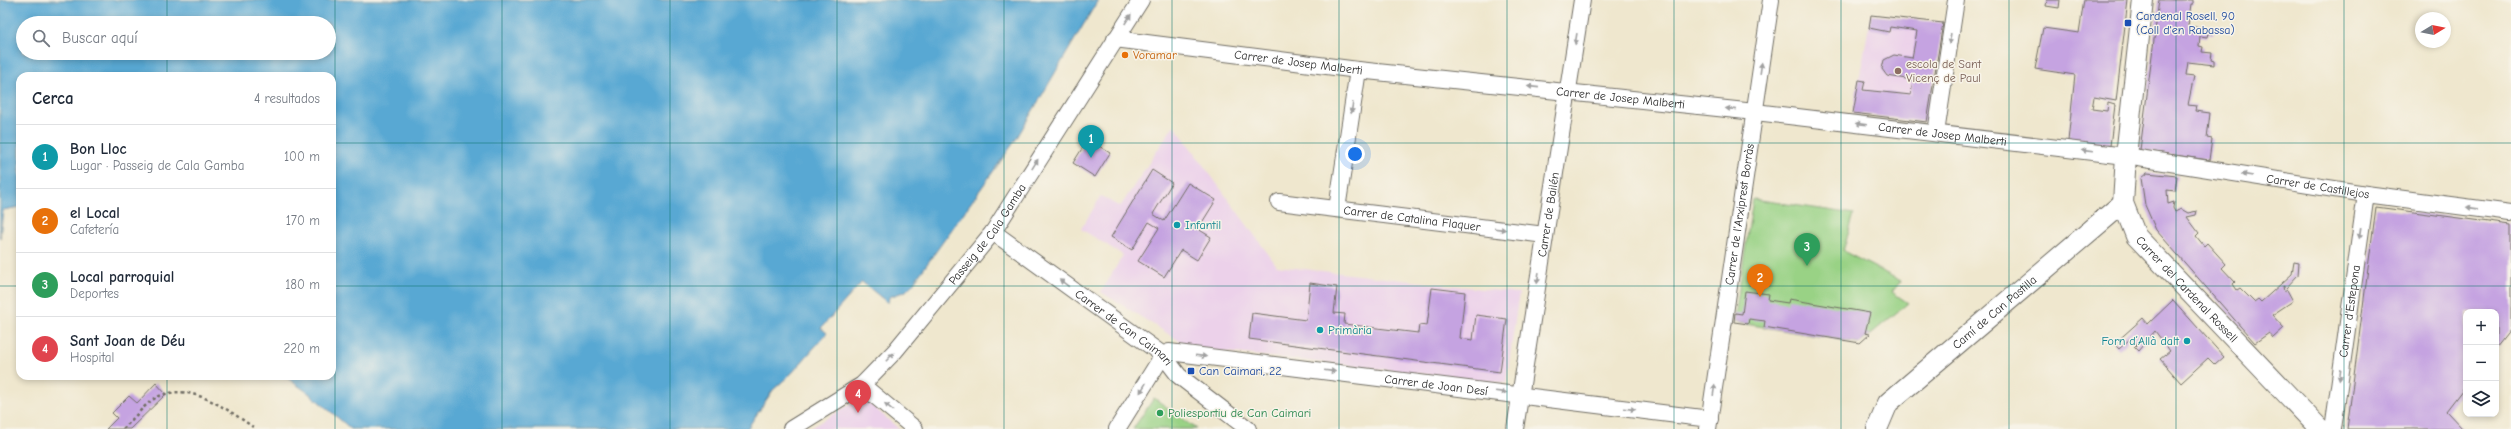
<!DOCTYPE html>
<html lang="es">
<meta charset="utf-8">
<style>
:root{--surface:#fff;--page:#f6f6f7;--text:#1f2937;--muted:#747a83;--line:#e0e1e3;--accent:#1f6fb2}
body{margin:0;font-family:"Comic Neue",sans-serif;background:var(--page);color:var(--text)}
.controls{position:absolute;right:12px;bottom:12px;display:grid;overflow:hidden;border-radius:8px;box-shadow:0 2px 6px #0003}
.controls button{width:36px;height:36px;display:grid;place-items:center;padding:0;border:0;border-bottom:1px solid var(--line);background:var(--surface);color:var(--text);font:20px sans-serif}
.compass{position:absolute;left:2415px;top:12px;width:36px;height:36px;border-radius:50%;background:var(--surface);box-shadow:0 2px 6px #0003;rotate:80deg}
.you{position:absolute;left:1355px;top:154px;width:14px;height:14px;margin:-10px;border:3px solid #fff;border-radius:50%;background:#1a73e8;box-shadow:0 0 0 6px #1a73e833}
.badge{display:grid;place-items:center;width:26px;height:26px;border-radius:50%;background:var(--accent);color:#fff;font-size:13px;font-weight:700}
.pin{position:absolute;translate:-50% -33px;filter:drop-shadow(0 1px 2px #0008)}
.pin::after{content:'';position:absolute;top:21px;width:14px;height:12px;background:inherit;clip-path:polygon(0 0,100% 0,50% 100%)}
.list{margin:0;padding:0;list-style:none}
h2{display:flex;justify-content:space-between;align-items:center;height:52px;margin:0;padding:0 16px;font-size:17px}
h2 small{font-size:13px;font-weight:400;color:var(--muted)}
.list li{display:grid;grid-template-columns:26px 1fr auto;gap:12px;align-items:center;box-sizing:border-box;height:64px;padding:0 16px;border-top:1px solid var(--line)}
.list b{display:block;font-size:15px;white-space:nowrap}
.list p{margin:0;font-size:13px;white-space:nowrap;color:var(--muted)}
.list em{font-size:13px;font-style:normal;color:var(--muted)}
.icon{flex:none;width:22px;height:22px;fill:none;stroke:currentColor;stroke-width:2;stroke-linecap:round;stroke-linejoin:round}
.map{position:relative;flex:none;width:2511px;height:429px;overflow:hidden}
.search{position:absolute;background:var(--surface);box-shadow:0 2px 6px #0003;left:16px;top:16px;width:320px;height:44px;display:flex;align-items:center;gap:10px;box-sizing:border-box;padding:0 14px;border-radius:22px;color:var(--muted);font-size:15px}
.panel{position:absolute;background:var(--surface);box-shadow:0 2px 6px #0003;left:16px;top:72px;width:320px;height:308px;border-radius:12px}
.map>svg:first-child{display:block}
.built{fill:#ecd1ea}
.green{fill:#99d285;stroke:#627e58}
.water{fill:#59a8d3;stroke:#426a7f;fill-rule:evenodd}
.building{fill:#c5a3e1}
.lines{fill:none;stroke-linecap:round;stroke-linejoin:round}
.minor-casing{stroke:#706d64;stroke-width:18}
.tertiary-casing{stroke:#706d64;stroke-width:22}
.path{stroke:#706d64;stroke-width:2.5;stroke-dasharray:3 3;stroke-linecap:butt}
.minor{stroke:#fff;stroke-width:16}
.tertiary{stroke:#fff;stroke-width:20}
.oneway{fill:#a0a0a0}
.grid{fill:none;stroke:#0f766e;stroke-width:1;stroke-opacity:0.55}
.transit-dot{fill:#1a4fb4;stroke:#f7f3e8;stroke-width:1.5}
.food-dot{fill:#e8710a;stroke:#f7f3e8;stroke-width:1.5}
.education-dot{fill:#8d6e63;stroke:#f7f3e8;stroke-width:1.5}
.culture-dot{fill:#0f9aa8;stroke:#f7f3e8;stroke-width:1.5}
.leisure-dot{fill:#2e9e5b;stroke:#f7f3e8;stroke-width:1.5}
.labels{text-anchor:middle;stroke-width:3;stroke-linejoin:round;paint-order:stroke}
.transit-label{font-size:12px;fill:#164399;stroke:#f7f3e8;text-anchor:start}
.food-label{font-size:12px;fill:#c56008;stroke:#f7f3e8;text-anchor:start}
.street-label{font-size:12px;fill:#2b2b2b;stroke:#f7f3e8}
.education-label{font-size:12px;fill:#785e54;stroke:#f7f3e8;text-anchor:start}
.culture-label{font-size:12px;fill:#0d838f;stroke:#f7f3e8;text-anchor:start}
.leisure-label{font-size:12px;fill:#27864d;stroke:#f7f3e8;text-anchor:start}
</style>
<div class="map">
<svg width="2511" height="429" viewBox="0 0 2511 429">
<rect width="100%" height="100%" fill="#f7f3e8"/>
<filter id="ink" filterUnits="userSpaceOnUse"><feTurbulence type="fractalNoise" baseFrequency=".025" numOctaves="2"/><feDisplacementMap in="SourceGraphic" scale="8" xChannelSelector="R" yChannelSelector="G"/><feConvolveMatrix kernelMatrix="1 2 1 2 8 2 1 2 1" color-interpolation-filters="sRGB"/></filter>
<filter id="wash" filterUnits="userSpaceOnUse"><feTurbulence type="fractalNoise" baseFrequency=".012" numOctaves="4" result="noise"/><feDisplacementMap in="SourceGraphic" scale="16" xChannelSelector="R" yChannelSelector="G"/><feGaussianBlur stdDeviation="0.9" result="paint"/><feColorMatrix in="noise" values="0 0 0 0 0 0 0 0 0 0 0 0 0 0 0 0 0 1.4 0 .05"/><feComposite in="paint" operator="in"/></filter>
<g filter="url(#wash)">
<rect width="100%" height="100%" fill="#efe7ce"/>
<g class="built">
<polygon points="1871,15 1943,23 1927,122 1853,113"/>
<polygon points="1174,125 1277,266 1519,293 1506,383 1191,348 1101,292 1123,255 1081,229 1101,196 1120,207"/>
<polygon points="862,397 899,429 809,429"/>
</g>
<g class="green">
<polygon points="1753,199 1854,214 1843,251 1901,281 1892,292 1908,303 1860,343 1734,322"/>
<polygon points="1154,398 1197,429 1133,429"/>
</g>
<path class="water" d="M0,0H1098L1015,141L912,285L906,291L889,297L888,303L862,282L821,328L827,333L792,373L773,390L747,429H351L310,394L284,376H332V76H20V207L3,210L0,238ZM23,23H329V53H23Z"/>
<g id="blocks">
<g class="building">
<polygon points="2047,0 2060,0 2059,8 2046,6"/>
<polygon points="2084,0 2128,0 2116,101 2094,97 2092,109 2107,111 2108,103 2115,105 2110,146 2068,141 2075,75 2035,69 2043,28 2079,33"/>
<polygon points="2159,0 2193,0 2193,4 2191,4 2188,26 2214,30 2213,34 2208,33 2207,37 2200,36 2199,46 2203,47 2202,52 2212,53 2211,60 2214,61 2214,65 2188,62 2186,75 2194,76 2188,105 2196,106 2195,111 2210,113 2207,138 2212,139 2209,160 2140,150"/>
<polygon points="1871,15 1943,23 1927,122 1853,113 1859,80 1865,81 1863,90 1911,95 1913,80 1887,76 1882,69 1884,60 1894,55 1912,58 1917,31 1890,27 1889,32 1869,28"/>
<polygon points="1088,139 1110,153 1095,177 1073,163"/>
<polygon points="1152,170 1172,183 1153,214 1164,221 1188,183 1216,200 1198,229 1211,237 1197,260 1181,250 1164,277 1138,261 1159,228 1149,222 1132,250 1111,237"/>
<polygon points="2147,173 2177,176 2175,191 2167,190 2168,204 2174,202 2173,208 2175,212 2181,209 2188,213 2197,211 2196,215 2187,217 2199,233 2196,236 2204,246 2207,243 2226,264 2222,268 2235,282 2233,284 2237,290 2240,288 2254,302 2258,299 2261,302 2292,274 2294,262 2299,263 2298,275 2286,288 2283,286 2284,292 2287,290 2293,301 2272,315 2284,328 2273,338 2269,333 2255,343 2156,230 2145,205 2141,178"/>
<polygon points="2376,207 2511,225 2511,329 2496,348 2496,312 2466,312 2466,385 2446,411 2463,429 2347,429"/>
<polygon points="1310,283 1337,287 1334,313 1345,314 1344,324 1418,333 1419,325 1427,326 1432,288 1465,292 1460,338 1473,340 1476,315 1507,319 1500,372 1249,339 1252,313 1306,320"/>
<polygon points="1745,291 1769,294 1768,300 1788,303 1789,299 1870,313 1865,333 1870,334 1860,343 1764,327 1765,321 1749,319 1748,324 1734,322 1735,313 1742,314"/>
<polygon points="2173,300 2224,357 2215,365 2208,358 2181,383 2160,359 2170,351 2155,331 2138,351 2134,347 2137,344 2131,338 2119,349 2114,344 2143,318 2148,324"/>
<polygon points="156,383 166,394 130,429 106,429 117,418 112,413 129,396 137,403"/>
</g>
</g>
</g>
<g filter="url(#ink)">
<use href="#blocks" fill-opacity="0" stroke="#706d64" stroke-width="1"/>
<g class="lines">
<g class="minor-casing">
<g id="minor">
<path id="s1" d="M1115,39L1358,70L1755,112L2126,156L2366,194L2511,213"/>
<polyline points="1936,133 1956,0"/>
<path id="s2" d="M1279,202L1545,235"/>
<polyline points="1337,209 1358,70"/>
<path id="s3" d="M993,232L1163,355L1179,376L1248,429"/>
<polyline points="862,385 915,429"/>
<path id="s4" d="M791,429L862,385L895,351L993,232L1141,0"/>
<path id="s5" d="M1117,429L1163,355L1169,352L1710,419"/>
<path id="s6" d="M1515,429L1582,0"/>
<path id="s7" d="M1708,429L1771,0"/>
<path id="s8" d="M2333,429L2366,194"/>
</g>
</g>
<g class="tertiary-casing">
<g id="tertiary">
<path id="s9" d="M2143,0L2126,156L2123,203L2136,236L2320,429"/>
<path id="s10" d="M1877,429L1888,403L2123,203"/>
</g>
</g>
<path class="path" d="M123,429C132,420 141,409 151,401C185,376 228,410 256,429"/>
<use href="#minor" class="minor"/>
<use href="#tertiary" class="tertiary"/>
</g>
<defs><path id="oneway-solid" d="M-6-.8H1V-3.2L6.5 0L1 3.2V.8H-6Z"/></defs>
<g class="oneway">
<use href="#oneway-solid" transform="translate(1128 19) rotate(-57)"/>
<use href="#oneway-solid" transform="translate(1576 39) rotate(99)"/>
<use href="#oneway-solid" transform="translate(1950 39) rotate(99)"/>
<use href="#oneway-solid" transform="translate(1761 68) rotate(-82)"/>
<use href="#oneway-solid" transform="translate(1533 87) rotate(-174)"/>
<use href="#oneway-solid" transform="translate(1352 108) rotate(99)"/>
<use href="#oneway-solid" transform="translate(1731 109) rotate(-174)"/>
<use href="#oneway-solid" transform="translate(1861 124) rotate(-173)"/>
<use href="#oneway-solid" transform="translate(2087 151) rotate(-173)"/>
<use href="#oneway-solid" transform="translate(1035 164) rotate(-58)"/>
<use href="#oneway-solid" transform="translate(2247 175) rotate(-171)"/>
<use href="#oneway-solid" transform="translate(2472 208) rotate(-172)"/>
<use href="#oneway-solid" transform="translate(1500 229) rotate(7)"/>
<use href="#oneway-solid" transform="translate(2360 233) rotate(98)"/>
<use href="#oneway-solid" transform="translate(1538 278) rotate(99)"/>
<use href="#oneway-solid" transform="translate(1064 283) rotate(-144)"/>
<use href="#oneway-solid" transform="translate(1201 356) rotate(7)"/>
<use href="#oneway-solid" transform="translate(890 357) rotate(-46)"/>
<use href="#oneway-solid" transform="translate(1330 371) rotate(7)"/>
<use href="#oneway-solid" transform="translate(2340 375) rotate(98)"/>
<use href="#oneway-solid" transform="translate(1143 388) rotate(122)"/>
<use href="#oneway-solid" transform="translate(1714 390) rotate(-82)"/>
<use href="#oneway-solid" transform="translate(1501 392) rotate(7)"/>
<use href="#oneway-solid" transform="translate(889 407) rotate(-140)"/>
<use href="#oneway-solid" transform="translate(1630 409) rotate(7)"/>
</g>
</g>
<path class="grid" d="M167,0V23M335,0V429M502,0V429M670,0V429M837,0V429M1004,0V429M1172,0V429M1339,0V429M1507,0V429M1674,0V429M1841,0V429M2009,0V429M2176,0V429M2344,0V429M167,53V76M0,143H20M332,143H2511M0,286H20M332,286H2511M167,376V429"/>
<g class="transit-dot">
<rect x="2124" y="19" width="8" height="8" rx="2"/>
<rect x="1187" y="367" width="8" height="8" rx="2"/>
</g>
<circle class="food-dot" cx="1125" cy="55" r="4"/>
<circle class="education-dot" cx="1898" cy="71" r="4"/>
<g class="culture-dot">
<circle cx="1177" cy="225" r="4"/>
<circle cx="1320" cy="330" r="4"/>
<circle cx="2187" cy="341" r="4"/>
</g>
<circle class="leisure-dot" cx="1160" cy="413" r="4"/>
<g class="labels">
<g class="transit-label">
<text x="2136" y="20">Cardenal Rosell, 90<tspan x="2136" dy="14">(Coll d'en Rabassa)</tspan></text>
<text x="1199" y="375">Can Caimari, 22</text>
</g>
<g class="food-label">
<text x="1133" y="59">Voramar</text>
</g>
<g class="street-label">
<text dy="4" stroke="none"><textPath href="#s1" startOffset="185">Carrer de Josep Malberti</textPath></text>
<text dy="4" stroke="none"><textPath href="#s1" startOffset="509">Carrer de Josep Malberti</textPath></text>
<text dy="4" stroke="none"><textPath href="#s1" startOffset="833">Carrer de Josep Malberti</textPath></text>
<text dy="4" stroke="none"><textPath href="#s1" startOffset="1212">Carrer de Castillejos</textPath></text>
<text dy="4" stroke="none"><textPath href="#s6" startOffset="217">Carrer de Bailén</textPath></text>
<text dy="4" stroke="none"><textPath href="#s7" startOffset="217">Carrer de l'Arxiprest Borràs</textPath></text>
<text dy="4" stroke="none"><textPath href="#s2" startOffset="134">Carrer de Catalina Flaquer</textPath></text>
<text dy="4" stroke="none"><textPath href="#s4" startOffset="280">Passeig de Cala Gamba</textPath></text>
<text dy="4" stroke="none"><textPath href="#s9" startOffset="313">Carrer del Cardenal Rossell</textPath></text>
<text dy="4" stroke="none"><textPath href="#s10" startOffset="168">Camí de Can Pastilla</textPath></text>
<text dy="4" stroke="none"><textPath href="#s8" startOffset="119">Carrer d'Estepona</textPath></text>
<text dy="4" stroke="none"><textPath href="#s3" startOffset="162">Carrer de Can Caimari</textPath></text>
<text dy="4" stroke="none"><textPath href="#s5" startOffset="363">Carrer de Joan Desí</textPath></text>
</g>
<g class="education-label">
<text x="1906" y="68">escola de Sant<tspan x="1906" dy="14">Vicenç de Paul</tspan></text>
</g>
<g class="culture-label">
<text x="1185" y="229">Infantil</text>
<text x="1328" y="334">Primària</text>
<text x="2179" y="345" text-anchor="end">Forn d’Allà dalt</text>
</g>
<g class="leisure-label">
<text x="1168" y="417">Poliesportiu de Can Caimari</text>
</g>
</g>
</svg>
<div class="controls">
<button>+</button>
<button>−</button>
<button><svg class="icon" aria-label="layers" viewBox="0 0 24 24"><path d="M12 4l9 5-9 5-9-5zM3 14l9 5 9-5"/></svg></button>
</div>
<svg class="compass" viewBox="-18 -18 36 36"><path d="M0-13l5 13h-10z" fill="#e53935"/><path d="M0 13l5-13h-10z" fill="#747a83"/></svg>
<div class="you"></div>
<div class="pin badge" style="left:1091px;top:158px;background:#0f9aa8">1</div>
<div class="pin badge" style="left:1760px;top:297px;background:#e8710a">2</div>
<div class="pin badge" style="left:1807px;top:266px;background:#2e9e5b">3</div>
<div class="pin badge" style="left:858px;top:413px;background:#e0444e">4</div>
<div class="search"><svg class="icon" aria-label="search" viewBox="0 0 24 24"><circle cx="10" cy="10" r="6"/><path d="M15 15l6 6"/></svg>Buscar aquí</div>
<section class="panel">
<h2>Cerca<small>4 resultados</small></h2>
<ul class="list">
<li><span class="badge" style="background:#0f9aa8">1</span><div><b>Bon Lloc</b><p>Lugar · Passeig de Cala Gamba</p></div><em>100 m</em></li>
<li><span class="badge" style="background:#e8710a">2</span><div><b>el Local</b><p>Cafetería</p></div><em>170 m</em></li>
<li><span class="badge" style="background:#2e9e5b">3</span><div><b>Local parroquial</b><p>Deportes</p></div><em>180 m</em></li>
<li><span class="badge" style="background:#e0444e">4</span><div><b>Sant Joan de Déu</b><p>Hospital</p></div><em>220 m</em></li>
</ul>
</section>
</div>
